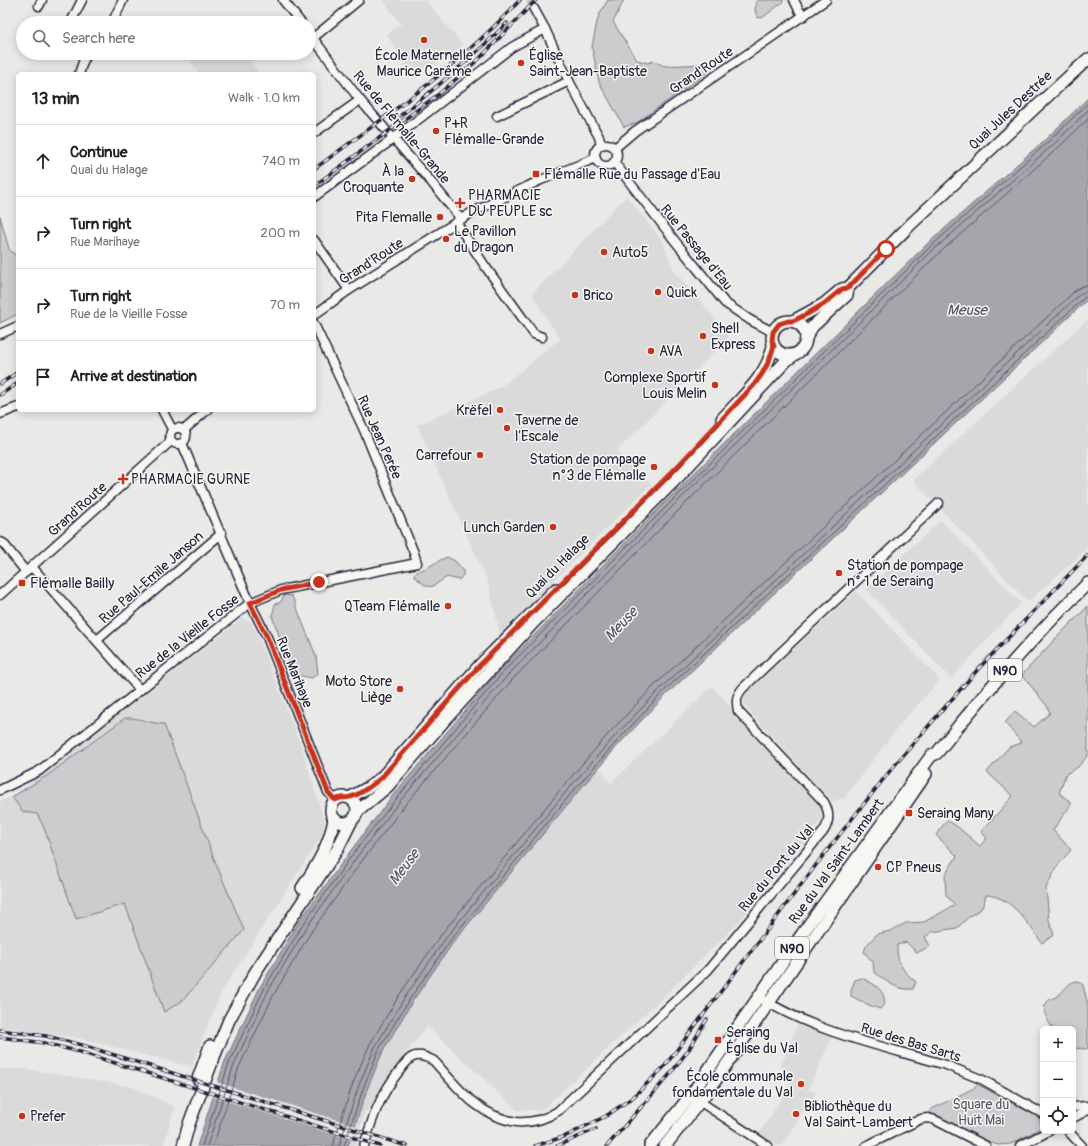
<!DOCTYPE html>
<meta charset="utf-8">
<style>
:root{--surface:#fff;--page:#f6f6f6;--text:#222;--muted:#767676;--line:#e0e0e0}
body{margin:0;font-family:Pangolin,sans-serif;background:var(--page);color:var(--text)}
.controls{position:absolute;right:12px;bottom:12px;display:grid;overflow:hidden;border-radius:6px;box-shadow:0 2px 10px #0003}
.controls button{width:36px;height:36px;display:grid;place-items:center;padding:0;border:0;border-bottom:1px solid var(--line);background:var(--surface);color:var(--text);font:20px sans-serif}
.stop{position:absolute;width:12px;height:12px;margin:-9px;border:3px solid #c8321e;border-radius:50%;background:#fff}
.stop.end{background:#c8321e;border-color:#fff;box-shadow:0 1px 4px #0008}
.list{margin:0;padding:0;list-style:none}
h2{display:flex;justify-content:space-between;align-items:center;height:52px;margin:0;padding:0 16px;font-size:17px}
h2 small{font-size:13px;font-weight:400;color:var(--muted)}
.list li{display:grid;grid-template-columns:26px 1fr auto;gap:12px;align-items:center;box-sizing:border-box;height:72px;padding:0 16px;border-top:1px solid var(--line)}
.list b{display:block;font-size:15px;white-space:nowrap}
.list p{margin:0;font-size:13px;white-space:nowrap;color:var(--muted)}
.list em{font-size:13px;font-style:normal;color:var(--muted)}
.icon{flex:none;width:22px;height:22px;fill:none;stroke:currentColor;stroke-width:2;stroke-linecap:round;stroke-linejoin:round}
.map{position:relative;flex:none;width:1088px;height:1146px;overflow:hidden}
.search{position:absolute;background:var(--surface);box-shadow:0 2px 10px #0003;left:16px;top:16px;width:300px;height:44px;display:flex;align-items:center;gap:10px;box-sizing:border-box;padding:0 14px;border-radius:22px;color:var(--muted);font-size:15px}
.panel{position:absolute;background:var(--surface);box-shadow:0 2px 10px #0003;left:16px;top:72px;width:300px;height:340px;border-radius:6px}
.map>svg:first-child{display:block}
.built{fill:#dadada}
.green{fill:#ccccce;stroke:#777784}
.water{fill:#a5a5ac;stroke:#71717f}
.pier{fill:#e9e9e7}
.lines{fill:none;stroke-linecap:round;stroke-linejoin:round}
.shore{stroke:#565668;stroke-width:1}
.minor-tunnel{stroke:#c1c1c5;stroke-width:8;stroke-dasharray:8 4;stroke-linecap:butt}
.minor-casing{stroke:#22223b;stroke-width:11}
.major-casing{stroke:#22223b;stroke-width:14}
.minor{stroke:#f6f6f2;stroke-width:8}
.major{stroke:#f6f6f2;stroke-width:11}
.rail-casing{stroke:#22223b;stroke-width:3.5}
.rail{stroke:#f6f6f2;stroke-width:2;stroke-dasharray:6;stroke-linecap:butt}
.route{stroke:#c8321e;stroke-width:5}
.poi-dot{fill:#c8321e;stroke:#f6f6f2;stroke-width:1.5}
.labels{text-anchor:middle;stroke-width:3;stroke-linejoin:round;paint-order:stroke}
.shield{fill:#f6f6f2;stroke:#626272;stroke-width:1}
.shield-label{font-size:13px;font-weight:bold;fill:#22223b}
.poi-label{font-size:14px;fill:#22223b;stroke:#f6f6f2;text-anchor:start}
.street-label{font-size:14px;fill:#22223b;stroke:#f6f6f2}
.park-label{font-size:14px;fill:#555567;stroke:#f6f6f2}
.water-label{font-size:15px;font-style:italic;fill:#565668;stroke:#f6f6f2}
</style>
<div class="map">
<svg width="1088" height="1146" viewBox="0 0 1088 1146">
<rect width="100%" height="100%" fill="#e9e9e7"/>
<filter id="ink" filterUnits="userSpaceOnUse"><feTurbulence type="fractalNoise" baseFrequency=".025" numOctaves="2"/><feDisplacementMap in="SourceGraphic" scale="8" xChannelSelector="R" yChannelSelector="G"/><feConvolveMatrix kernelMatrix="1 2 1 2 8 2 1 2 1" color-interpolation-filters="sRGB"/></filter>
<g filter="url(#ink)">
<g class="built">
<polygon points="383,0 425,0 463,45 452,56 421,70 406,67 387,34 401,24"/>
<polygon points="185,53 246,53 259,74 199,74"/>
<polygon points="626,196 662,240 675,272 709,311 729,337 617,451 651,484 500,634 488,582 417,425 501,387 560,339 532,294"/>
<polygon points="1088,319 1088,548 1028,602 913,480"/>
<polygon points="941,520 1021,603 951,679 866,589"/>
<polygon points="856,591 940,680 902,722 844,798 832,801 796,763 746,708 743,699 746,693"/>
<polygon points="243,618 252,622 302,748 324,820 324,832 220,994 192,1067 78,1038 11,1028 0,1027 0,801 12,797"/>
<polygon points="712,686 789,773 821,805 822,814 820,822 736,925 660,1000 542,1110 517,1110 427,1026 377,1093 370,1112 365,1111 355,1146 348,1146 368,1087 383,1051 412,1002 455,940 599,767 611,783"/>
<polygon points="797,1025 832,1037 808,1091 816,1092 781,1146 778,1146 759,1134 789,1087 792,1073 780,1066 785,1057"/>
<polygon points="0,1069 27,1069 133,1087 175,1107 163,1146 0,1146"/>
</g>
<g class="green">
<polygon points="608,0 624,0 613,22 637,60 648,63 654,61 664,66 705,64 710,71 636,123 624,127 599,82 592,47 597,22 600,13"/>
<polygon points="757,0 783,0 783,2 762,18 757,17 755,10"/>
<polygon points="0,216 9,249 18,258 18,314 0,323"/>
<path d="M447,557L455,561L463,570V575L459,580L447,577C429,588 432,592 414,576V574C418,571 422,570 426,568C433,565 439,560 447,557Z"/>
<polygon points="284,595 292,596 316,656 318,674 312,678 296,675 292,671 272,616 275,604 281,602"/>
<path d="M1088,606V755L1078,767L1066,774L1059,793L1072,803L1053,830L1071,850L1058,865L1046,888L1049,920L1054,935L1042,943C1028,924 1012,896 986,895L984,903L981,909L971,915L957,928L932,932L925,937L930,946L917,953L906,942L897,945C897,964 902,970 916,982L913,989C897,991 886,981 874,972L873,962L864,952L866,946L877,934L890,931L906,923L924,922L955,905L946,895L945,875L957,856L936,835L947,820L959,828L980,846L987,838L981,832L1013,796L987,772L1009,747L1022,743L1005,723L1015,711L1034,727L1050,713L1047,706L1022,675L1056,638Z"/>
<path d="M125,718C139,717 151,724 164,724L216,864L244,930L182,1001L164,1012L125,904L76,919L44,828L37,814L23,812L12,797L48,775Z"/>
<path d="M862,978C875,985 884,988 885,1004L880,1009L871,1006L851,996V990L855,980Z"/>
<path d="M1077,981L1083,985L1088,1005V1048L1086,1049L1073,1048V1029H1053C1048,1021 1039,1009 1049,1000C1053,998 1057,997 1060,994C1066,988 1069,982 1077,981Z"/>
<polygon points="977,1084 1038,1117 1041,1124 1039,1129 1011,1144 998,1145 989,1142 930,1113 930,1110 974,1088"/>
</g>
<polygon class="water" points="1088,98 1088,299 667,694 621,742 577,793 455,940 412,1002 383,1051 368,1087 348,1146 197,1146 225,1061 260,987 298,923 352,849 393,795 501,669 666,501 926,245 1048,137"/>
<polygon class="pier" points="216,1082 356,1126 352,1140 211,1096"/>
<g class="lines">
<g class="shore">
<polyline points="202,1146 229,1063 264,989 302,926 355,851 397,798 504,671 669,504 929,248 1050,140 1088,103"/>
<polyline points="207,1146 234,1065 268,991 306,928 359,854 400,801 508,675 672,507 932,251 1054,144 1088,110"/>
<polyline points="213,1146 239,1067 274,994 311,932 364,858 405,805 513,679 677,512 936,256 1058,148 1088,119"/>
<polyline points="333,1146 336,1135 353,1083 370,1044 400,994 443,932 566,783 610,732 657,683 1076,290 1082,286 1088,285"/>
<polyline points="339,1146 359,1085 375,1047 405,997 448,935 570,787 615,736 661,688 1080,294 1088,291"/>
<polyline points="344,1146 364,1086 379,1049 409,1000 452,938 574,790 619,739 664,691 1084,298 1088,296"/>
</g>
<polyline class="minor-tunnel" points="530,0 534,9"/>
<g class="minor-casing">
<g id="minor">
<polyline points="283,0 301,23"/>
<polyline points="794,0 799,10 804,16"/>
<polyline points="39,6 42,0"/>
<polyline points="534,9 545,29 569,81 599,137 601,145"/>
<polyline points="71,22 82,0"/>
<polyline points="112,23 123,0"/>
<polyline points="309,33 360,100 432,183 461,219"/>
<polyline points="313,38 359,0"/>
<polyline points="79,74 86,53"/>
<polyline points="497,116 569,81"/>
<polyline points="314,133 360,100"/>
<circle cx="606" cy="155" r="11"/>
<polyline points="615,148 635,131 826,0"/>
<polyline points="614,162 675,241 725,303 750,320 773,332"/>
<polyline points="314,197 393,139 512,47 545,29"/>
<polyline points="456,222 485,266 534,334 542,337"/>
<polyline points="314,240 349,290"/>
<polyline points="314,315 349,290 471,213 541,180 596,158"/>
<polyline points="0,334 18,326"/>
<polyline points="162,410 172,429"/>
<polyline points="0,414 18,407"/>
<circle cx="178" cy="436" r="8"/>
<polyline points="184,430 207,410"/>
<polyline points="182,443 250,603 267,637 328,792 335,800"/>
<polyline points="0,542 3,543 26,572"/>
<polyline points="32,567 140,690"/>
<polyline points="0,595 171,441"/>
<polyline points="97,640 222,533"/>
<polyline points="0,790 39,771 140,690 250,603 281,590 417,563 414,553 364,430 314,324"/>
<path d="M759,997C815,1033 883,1046 946,1065L983,1080L1043,1114"/>
<polyline points="696,1099 768,1146"/>
<polyline points="1073,1107 1088,1106"/>
<polyline points="1073,1118 1088,1110"/>
<polyline points="1068,1131 1082,1146"/>
<path d="M364,1146C373,1116 380,1095 400,1070C404,1065 409,1057 416,1056C423,1055 428,1058 434,1061C458,1088 479,1117 517,1122C531,1123 546,1119 558,1111L708,970L823,832C830,822 830,813 824,802L738,711C736,701 736,696 743,688L939,503"/>
<polyline points="866,1146 921,1119 928,1118 935,1120 986,1146"/>
<polyline points="1020,1146 1049,1131"/>
</g>
</g>
<g class="major-casing">
<g id="major">
<circle cx="789" cy="338" r="17"/>
<polyline points="793,321 824,304 842,289 848,288"/>
<polyline points="806,338 812,327 847,295 848,288 909,226 1052,92 1088,59"/>
<path d="M722,419C742,397 767,376 773,346"/>
<circle cx="344" cy="810" r="13"/>
<polyline points="349,798 369,787 381,778 479,666 556,589"/>
<polyline points="358,811 388,786 444,721 533,623 680,475 786,361 794,355"/>
<path d="M302,888C316,867 330,844 334,819"/>
<polyline points="198,1079 210,1046"/>
<polyline points="183,1146 189,1124 212,1062 229,1020 256,971 337,850 351,822"/>
<path d="M650,1146L691,1095L802,934L928,760L931,756L937,753C984,693 1034,636 1088,583"/>
<polyline points="665,1146 711,1087 926,774"/>
</g>
</g>
<use href="#minor" class="minor"/>
<use href="#major" class="major"/>
<g class="rail-casing">
<g id="rail">
<path d="M396,119C435,89 472,58 507,23"/>
<path d="M314,169C386,117 460,65 520,0"/>
<polyline points="314,186 439,94 480,58 536,0"/>
<polyline points="0,384 18,372"/>
<polyline points="0,395 18,383"/>
<polyline points="0,1030 46,1036 82,1045 407,1146"/>
<polyline points="0,1037 44,1043 80,1052 380,1146"/>
<polyline points="535,1146 566,1136 606,1116 632,1098 664,1067 822,857 893,767 979,668 1088,555"/>
<polyline points="557,1146 596,1129"/>
<polyline points="607,1146 671,1073 689,1049 707,1019"/>
</g>
</g>
<use href="#rail" class="rail"/>
</g>
</g>
<g class="lines" filter="url(#ink)">
<path class="route" d="M319,582L281,590L250,603L267,637L328,792L335,800C342,796 344,799 350,797C360,795 373,784 381,778L479,666L678,466L754,385L762,374L769,361L774,346L772,341L773,332L779,324L788,321H793L807,314L824,304L842,289L848,288L886,249"/>
</g>
<g class="poi-dot">
<circle cx="424" cy="40" r="4"/>
<circle cx="521" cy="63" r="4"/>
<circle cx="436" cy="131" r="4"/>
<rect x="532" y="170" width="8" height="8" rx="2"/>
<circle cx="412" cy="179" r="4"/>
<path d="M458 197h4v4h4v4h-4v4h-4v-4h-4v-4h4z"/>
<circle cx="440" cy="217" r="4"/>
<circle cx="446" cy="239" r="4"/>
<circle cx="604" cy="252" r="4"/>
<circle cx="658" cy="292" r="4"/>
<circle cx="575" cy="295" r="4"/>
<circle cx="703" cy="336" r="4"/>
<circle cx="651" cy="351" r="4"/>
<circle cx="715" cy="385" r="4"/>
<circle cx="500" cy="410" r="4"/>
<circle cx="507" cy="428" r="4"/>
<circle cx="480" cy="455" r="4"/>
<circle cx="654" cy="467" r="4"/>
<path d="M121 473h4v4h4v4h-4v4h-4v-4h-4v-4h4z"/>
<circle cx="553" cy="527" r="4"/>
<circle cx="839" cy="573" r="4"/>
<rect x="18" y="579" width="8" height="8" rx="2"/>
<circle cx="448" cy="606" r="4"/>
<circle cx="400" cy="689" r="4"/>
<rect x="905" y="809" width="8" height="8" rx="2"/>
<circle cx="878" cy="867" r="4"/>
<rect x="714" y="1036" width="8" height="8" rx="2"/>
<circle cx="801" cy="1084" r="4"/>
<circle cx="796" cy="1114" r="4"/>
<circle cx="22" cy="1116" r="4"/>
</g>
<g class="labels">
<g class="shield">
<rect x="988" y="659" width="34" height="22" rx="3"/>
<rect x="775" y="937" width="34" height="22" rx="3"/>
</g>
<g class="shield-label">
<text x="1005" y="675">N90</text>
<text x="792" y="953">N90</text>
</g>
<g class="poi-label">
<text x="424" y="60" text-anchor="middle">École Maternelle<tspan x="424" dy="16">Maurice Carême</tspan></text>
<text x="529" y="60">Église<tspan x="529" dy="16">Saint-Jean-Baptiste</tspan></text>
<text x="444" y="128">P+R<tspan x="444" dy="16">Flémalle-Grande</tspan></text>
<text x="404" y="176" text-anchor="end">À la<tspan x="404" dy="16">Croquante</tspan></text>
<text x="544" y="179">Flémalle Rue du Passage d'Eau</text>
<text x="468" y="200">PHARMACIE<tspan x="468" dy="16">DU PEUPLE sc</tspan></text>
<text x="432" y="222" text-anchor="end">Pita Flemalle</text>
<text x="454" y="236">Le Pavillon<tspan x="454" dy="16">du Dragon</tspan></text>
<text x="612" y="257">Auto5</text>
<text x="666" y="297">Quick</text>
<text x="583" y="300">Brico</text>
<text x="711" y="333">Shell<tspan x="711" dy="16">Express</tspan></text>
<text x="659" y="356">AVA</text>
<text x="707" y="382" text-anchor="end">Complexe Sportif<tspan x="707" dy="16">Louis Melin</tspan></text>
<text x="492" y="415" text-anchor="end">Krëfel</text>
<text x="515" y="425">Taverne de<tspan x="515" dy="16">l'Escale</tspan></text>
<text x="472" y="460" text-anchor="end">Carrefour</text>
<text x="646" y="464" text-anchor="end">Station de pompage<tspan x="646" dy="16">n°3 de Flémalle</tspan></text>
<text x="131" y="484">PHARMACIE GURNE</text>
<text x="545" y="532" text-anchor="end">Lunch Garden</text>
<text x="847" y="570">Station de pompage<tspan x="847" dy="16">n° 1 de Seraing</tspan></text>
<text x="30" y="588">Flémalle Bailly</text>
<text x="440" y="611" text-anchor="end">QTeam Flémalle</text>
<text x="392" y="686" text-anchor="end">Moto Store<tspan x="392" dy="16">Liège</tspan></text>
<text x="917" y="818">Seraing Many</text>
<text x="886" y="872">CP Pneus</text>
<text x="726" y="1037">Seraing<tspan x="726" dy="16">Église du Val</tspan></text>
<text x="793" y="1081" text-anchor="end">École communale<tspan x="793" dy="16">fondamentale du Val</tspan></text>
<text x="804" y="1111">Bibliothèque du<tspan x="804" dy="16">Val Saint-Lambert</tspan></text>
<text x="30" y="1121">Prefer</text>
</g>
<g class="street-label">
<text transform="translate(701 70) rotate(-34)" y="5">Grand'Route</text>
<text transform="translate(1010 110) rotate(-43)" y="5">Quai Jules Destrée</text>
<text transform="translate(402 127) rotate(50)" y="5">Rue de Flémalle-Grande</text>
<text transform="translate(697 247) rotate(51)" y="5">Rue Passage d'Eau</text>
<text transform="translate(371 261) rotate(-33)" y="5">Grand'Route</text>
<text transform="translate(380 437) rotate(66)" y="5">Rue Jean Perée</text>
<text transform="translate(77 509) rotate(-42)" y="5">Grand'Route</text>
<text transform="translate(557 566) rotate(-45)" y="5">Quai du Halage</text>
<text transform="translate(151 577) rotate(-41)" y="5">Rue Paul-Emile Janson</text>
<text transform="translate(187 636) rotate(-38)" y="5">Rue de la Vieille Fosse</text>
<text transform="translate(295 672) rotate(68)" y="5">Rue Marihaye</text>
<text transform="translate(836 861) rotate(-54)" y="5">Rue du Val Saint-Lambert</text>
<text transform="translate(776 868) rotate(-50)" y="5">Rue du Pont du Val</text>
<text transform="translate(911 1042) rotate(17)" y="5">Rue des Bas Sarts</text>
</g>
<g class="park-label">
<text x="981" y="1109">Square du<tspan x="981" dy="16">Huit Mai</tspan></text>
</g>
<g class="water-label">
<text x="967" y="315">Meuse</text>
<text transform="translate(621 624) rotate(-47)" y="5">Meuse</text>
<text transform="translate(404 867) rotate(-53)" y="5">Meuse</text>
</g>
</g>
</svg>
<div class="controls">
<button>+</button>
<button>−</button>
<button><svg class="icon" aria-label="locate" viewBox="0 0 24 24"><circle cx="12" cy="12" r="6"/><path d="M12 2v4M12 18v4M2 12h4M18 12h4"/></svg></button>
</div>
<div class="stop" style="left:886px;top:249px"></div>
<div class="stop end" style="left:319px;top:582px"></div>
<div class="search"><svg class="icon" aria-label="search" viewBox="0 0 24 24"><circle cx="10" cy="10" r="6"/><path d="M15 15l6 6"/></svg>Search here</div>
<section class="panel">
<h2>13 min<small>Walk · 1.0 km</small></h2>
<ul class="list">
<li><svg class="icon" aria-label="ahead" viewBox="0 0 24 24"><path d="M12 20V5M6 11l6-6 6 6"/></svg><div><b>Continue</b><p>Quai du Halage</p></div><em>740 m</em></li>
<li><svg class="icon" aria-label="right" viewBox="0 0 24 24"><path d="M7 20v-9h11M14 6l5 5-5 5"/></svg><div><b>Turn right</b><p>Rue Marihaye</p></div><em>200 m</em></li>
<li><svg class="icon" aria-label="right" viewBox="0 0 24 24"><path d="M7 20v-9h11M14 6l5 5-5 5"/></svg><div><b>Turn right</b><p>Rue de la Vieille Fosse</p></div><em>70 m</em></li>
<li><svg class="icon" aria-label="arrive" viewBox="0 0 24 24"><path d="M6 21V4h12l-3 4 3 4H6"/></svg><div><b>Arrive at destination</b></div></li>
</ul>
</section>
</div>
